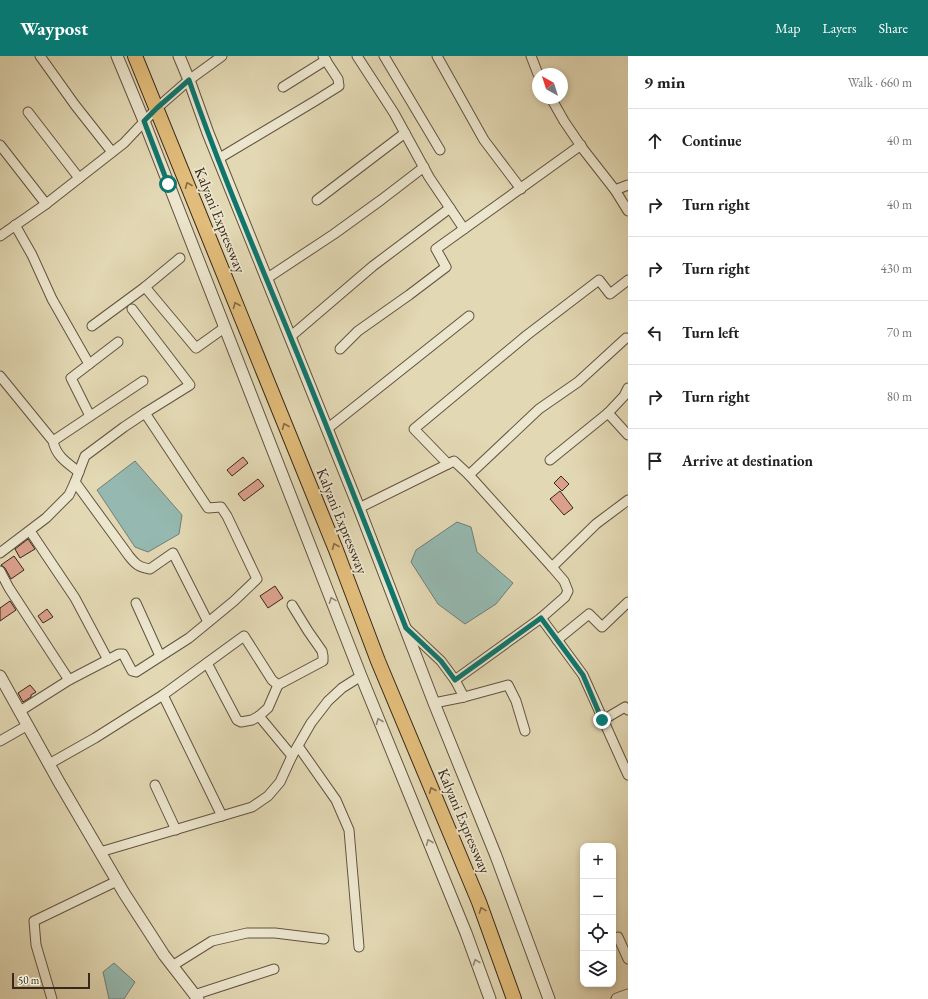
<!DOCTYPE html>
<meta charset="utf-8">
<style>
:root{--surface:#fff;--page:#f2f2f2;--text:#202124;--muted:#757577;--line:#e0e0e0;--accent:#0f766e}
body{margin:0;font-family:"EB Garamond",serif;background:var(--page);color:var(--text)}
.controls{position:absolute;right:12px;bottom:12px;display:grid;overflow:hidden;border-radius:8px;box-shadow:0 2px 6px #0003}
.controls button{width:36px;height:36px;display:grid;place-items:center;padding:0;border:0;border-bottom:1px solid var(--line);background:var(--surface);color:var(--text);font:20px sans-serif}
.compass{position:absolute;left:532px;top:12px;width:36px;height:36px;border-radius:50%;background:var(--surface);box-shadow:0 2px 6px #0003;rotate:321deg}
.scale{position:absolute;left:12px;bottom:10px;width:78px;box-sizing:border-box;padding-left:4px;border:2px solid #38271b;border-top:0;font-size:11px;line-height:14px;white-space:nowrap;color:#38271b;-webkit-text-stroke:3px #ece6ce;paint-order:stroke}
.stop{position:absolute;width:12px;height:12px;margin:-9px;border:3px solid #0f766e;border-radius:50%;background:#fff}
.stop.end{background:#0f766e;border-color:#fff;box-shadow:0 1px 4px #0008}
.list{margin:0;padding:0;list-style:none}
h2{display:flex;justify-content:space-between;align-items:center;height:52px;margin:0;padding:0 16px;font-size:17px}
h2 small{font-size:13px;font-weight:400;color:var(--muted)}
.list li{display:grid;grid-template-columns:26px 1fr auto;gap:12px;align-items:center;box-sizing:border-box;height:64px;padding:0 16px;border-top:1px solid var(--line)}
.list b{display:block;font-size:15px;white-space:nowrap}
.list em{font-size:13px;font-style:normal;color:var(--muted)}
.icon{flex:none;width:22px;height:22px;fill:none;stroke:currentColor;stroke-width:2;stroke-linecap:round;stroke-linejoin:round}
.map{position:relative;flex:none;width:628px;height:943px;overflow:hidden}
header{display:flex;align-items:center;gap:24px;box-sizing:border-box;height:56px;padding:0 20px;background:var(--accent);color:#fff}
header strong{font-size:19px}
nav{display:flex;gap:22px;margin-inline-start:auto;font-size:14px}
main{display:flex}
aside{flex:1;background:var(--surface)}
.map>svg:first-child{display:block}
.water{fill:#95b9b1;stroke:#707f75}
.building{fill:#daa08c;stroke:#38271b}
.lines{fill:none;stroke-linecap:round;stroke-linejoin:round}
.minor-casing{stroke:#625341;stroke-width:11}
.tertiary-casing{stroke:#625341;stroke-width:13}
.trunk-casing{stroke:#38271b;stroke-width:16}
.minor{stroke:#ece6ce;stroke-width:9}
.tertiary{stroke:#ece6ce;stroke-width:11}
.trunk{stroke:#e1bc7a;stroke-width:14}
.oneway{stroke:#846a46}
.oneway2{stroke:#928674}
.route{stroke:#0f766e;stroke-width:5}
.labels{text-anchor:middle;stroke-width:3.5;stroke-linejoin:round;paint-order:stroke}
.street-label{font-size:15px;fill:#38271b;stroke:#ece6ce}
</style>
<header>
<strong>Waypost</strong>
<nav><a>Map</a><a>Layers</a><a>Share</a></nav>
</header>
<main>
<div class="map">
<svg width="628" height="943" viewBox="0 0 628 943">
<rect width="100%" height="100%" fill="#e2d8b3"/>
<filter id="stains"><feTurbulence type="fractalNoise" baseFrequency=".005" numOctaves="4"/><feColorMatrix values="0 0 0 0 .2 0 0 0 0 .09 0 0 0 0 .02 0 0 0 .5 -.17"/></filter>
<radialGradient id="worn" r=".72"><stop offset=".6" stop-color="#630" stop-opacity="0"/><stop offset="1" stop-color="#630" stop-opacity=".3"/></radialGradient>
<g class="water">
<polygon points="135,405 182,459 179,478 148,496 135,491 97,434"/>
<polygon points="457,466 471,471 477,496 513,527 496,548 465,568 438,548 411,506 416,494"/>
<polygon points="114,907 135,926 124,943 109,943 103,916"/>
</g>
<g class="building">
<polygon points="243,401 248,407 232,420 227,414"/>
<polygon points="561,420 569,428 562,435 554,427"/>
<polygon points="258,423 264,430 244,445 238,438"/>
<polygon points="560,435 573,452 564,459 550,443"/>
<polygon points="28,483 35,493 20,502 15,493"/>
<polygon points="14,500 24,514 11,523 5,512 1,509"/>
<polygon points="275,530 283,542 268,552 260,540"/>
<polygon points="10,545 16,554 0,565 0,552"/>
<polygon points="47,553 53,561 43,567 38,560"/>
<polygon points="30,629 36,636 31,639 31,641 23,646 18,637"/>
</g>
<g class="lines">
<g class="minor-casing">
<g id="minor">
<polyline points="40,0 75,49 112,96"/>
<polyline points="357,0 394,57 429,121 464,173"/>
<polyline points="384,0 440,94"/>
<polyline points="437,0 484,84 521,133"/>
<polyline points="531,0 538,18"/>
<polyline points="283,31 326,4"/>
<polyline points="551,42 564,65 583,93 615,134 628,155"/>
<polyline points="28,56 79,122"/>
<polyline points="0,89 46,148"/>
<polyline points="218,103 315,45 339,30 338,23 323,0"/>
<polyline points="615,134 628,129"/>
<polyline points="317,144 405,77"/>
<polyline points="15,169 32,199 52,243 89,308"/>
<polyline points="0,180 46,148 124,87 157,52 189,24 222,0"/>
<polyline points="266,223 334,178 381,144 424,111"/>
<polyline points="145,231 196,292 224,272"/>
<polyline points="132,253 190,329 145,357"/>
<polyline points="92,270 145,231 180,202"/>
<polyline points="290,281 373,210 450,152"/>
<polyline points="340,293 358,275 409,239 446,211 436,193 581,89"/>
<path d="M0,320L53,385C56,400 67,407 79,416"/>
<polyline points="608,357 624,340 628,332"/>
<polyline points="90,360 71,322 118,286"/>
<polyline points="327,373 469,260"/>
<polyline points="53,385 143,325"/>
<polyline points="550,404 608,357 628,379"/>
<polyline points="448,408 454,405 469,419 539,353 578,326 626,282"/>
<polyline points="469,419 552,511"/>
<path d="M75,426L129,500C136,509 139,511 150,513L173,497L208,566"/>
<polyline points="628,444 596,468 552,511 564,525 568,535 565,541 541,562 583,619 628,719"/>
<polyline points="359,452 448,408 414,373 527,279 599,224 610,238 628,224"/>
<polyline points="30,475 75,542 108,604"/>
<polyline points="0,497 46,462 69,439 75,426 85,400 124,371 145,357 208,452 221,451 227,460 257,523 234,545 189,582 136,616 132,615 123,598 119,598 69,624 20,655"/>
<polyline points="0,515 9,532 69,624"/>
<polyline points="136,547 160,600"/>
<polyline points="406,572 441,605 455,624 464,641"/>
<polyline points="557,584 589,558 602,571 628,546"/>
<polyline points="207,607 237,664 241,666 252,664 259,660"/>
<polyline points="455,624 541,562"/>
<polyline points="278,629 323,605 323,600 322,595 308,575 292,549"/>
<polyline points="163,639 222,760"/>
<polyline points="434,647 464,641 508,629 516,645 525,675"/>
<polyline points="603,664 625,651 628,654"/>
<polyline points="0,685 28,669"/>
<polyline points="298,690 336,744 349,774 359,891"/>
<polyline points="49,708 95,682 163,639 244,580 272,624 278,629 268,652 259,660 292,700"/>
<polyline points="155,729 176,774"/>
<polyline points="100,796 252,751 268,740 280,726 292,700 311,667 328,645 342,632 361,620"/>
<polyline points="618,881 628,903"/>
<polyline points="172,910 212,885 247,877 275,877 324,883"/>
<polyline points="194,939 274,913"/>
<polyline points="52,943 36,889 34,865 117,825"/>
</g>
</g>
<g class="tertiary-casing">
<g id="tertiary">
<polyline points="117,0 144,65 361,620 466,877 490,943"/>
<polyline points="179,0 189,24 208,77 359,452 434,647 496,800 549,943"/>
<polyline points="0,620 59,726 124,837 164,899 198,943"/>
<polyline points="617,943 628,939"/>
</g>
</g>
<g class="trunk-casing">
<polyline id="trunk" points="135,0 336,494 378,605 479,846 514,943"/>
</g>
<use href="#minor" class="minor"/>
<use href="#tertiary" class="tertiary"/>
<use href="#trunk" class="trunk"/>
</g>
<defs><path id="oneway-chevron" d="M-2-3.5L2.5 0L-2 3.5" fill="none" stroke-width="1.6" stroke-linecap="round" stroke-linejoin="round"/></defs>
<g class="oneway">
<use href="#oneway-chevron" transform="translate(188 129) rotate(-112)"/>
<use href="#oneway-chevron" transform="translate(236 249) rotate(-112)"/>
<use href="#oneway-chevron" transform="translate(285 370) rotate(-112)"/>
<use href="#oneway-chevron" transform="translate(335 490) rotate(-112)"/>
<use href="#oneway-chevron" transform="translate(432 734) rotate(-113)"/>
<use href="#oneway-chevron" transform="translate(482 854) rotate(-110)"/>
</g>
<g class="oneway2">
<use href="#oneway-chevron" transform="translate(332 544) rotate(-111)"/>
<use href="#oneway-chevron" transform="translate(379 665) rotate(-112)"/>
<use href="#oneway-chevron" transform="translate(429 786) rotate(-112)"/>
<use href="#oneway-chevron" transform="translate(476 906) rotate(-110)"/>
</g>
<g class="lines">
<path class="route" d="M168,128L144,65L157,52L189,24C219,111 255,195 290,280C330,377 368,475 406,572L441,605L455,624L541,562L583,619L602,664"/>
</g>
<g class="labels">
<g class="street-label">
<text transform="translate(220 164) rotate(68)" y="5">Kalyani Expressway</text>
<text transform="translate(342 465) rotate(68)" y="5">Kalyani Expressway</text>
<text transform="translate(464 765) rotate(67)" y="5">Kalyani Expressway</text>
</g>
</g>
<rect width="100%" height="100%" filter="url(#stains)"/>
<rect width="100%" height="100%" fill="url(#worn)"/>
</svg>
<div class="controls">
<button>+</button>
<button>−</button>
<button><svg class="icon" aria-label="locate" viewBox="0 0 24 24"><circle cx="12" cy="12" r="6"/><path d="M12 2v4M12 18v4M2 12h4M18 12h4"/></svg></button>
<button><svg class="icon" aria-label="layers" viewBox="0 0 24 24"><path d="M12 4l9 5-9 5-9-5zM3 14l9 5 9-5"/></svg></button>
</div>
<svg class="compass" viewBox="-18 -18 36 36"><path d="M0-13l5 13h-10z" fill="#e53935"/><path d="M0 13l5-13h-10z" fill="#757577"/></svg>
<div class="scale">50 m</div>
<div class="stop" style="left:168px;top:128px"></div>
<div class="stop end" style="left:602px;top:664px"></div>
</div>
<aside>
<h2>9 min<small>Walk · 660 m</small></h2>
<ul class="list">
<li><svg class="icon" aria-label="ahead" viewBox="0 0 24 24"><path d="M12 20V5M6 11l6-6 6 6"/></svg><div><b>Continue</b></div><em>40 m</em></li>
<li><svg class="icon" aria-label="right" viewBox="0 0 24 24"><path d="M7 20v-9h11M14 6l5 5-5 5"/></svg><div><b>Turn right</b></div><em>40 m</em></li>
<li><svg class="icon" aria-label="right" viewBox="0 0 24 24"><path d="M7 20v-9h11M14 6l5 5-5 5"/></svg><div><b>Turn right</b></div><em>430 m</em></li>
<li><svg class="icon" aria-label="left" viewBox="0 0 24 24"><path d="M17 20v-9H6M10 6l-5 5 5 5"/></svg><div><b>Turn left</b></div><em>70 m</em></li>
<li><svg class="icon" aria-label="right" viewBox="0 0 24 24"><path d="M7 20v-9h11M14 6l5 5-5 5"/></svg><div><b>Turn right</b></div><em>80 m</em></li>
<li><svg class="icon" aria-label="arrive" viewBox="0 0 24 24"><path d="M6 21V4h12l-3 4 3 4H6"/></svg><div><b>Arrive at destination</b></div></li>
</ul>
</aside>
</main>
